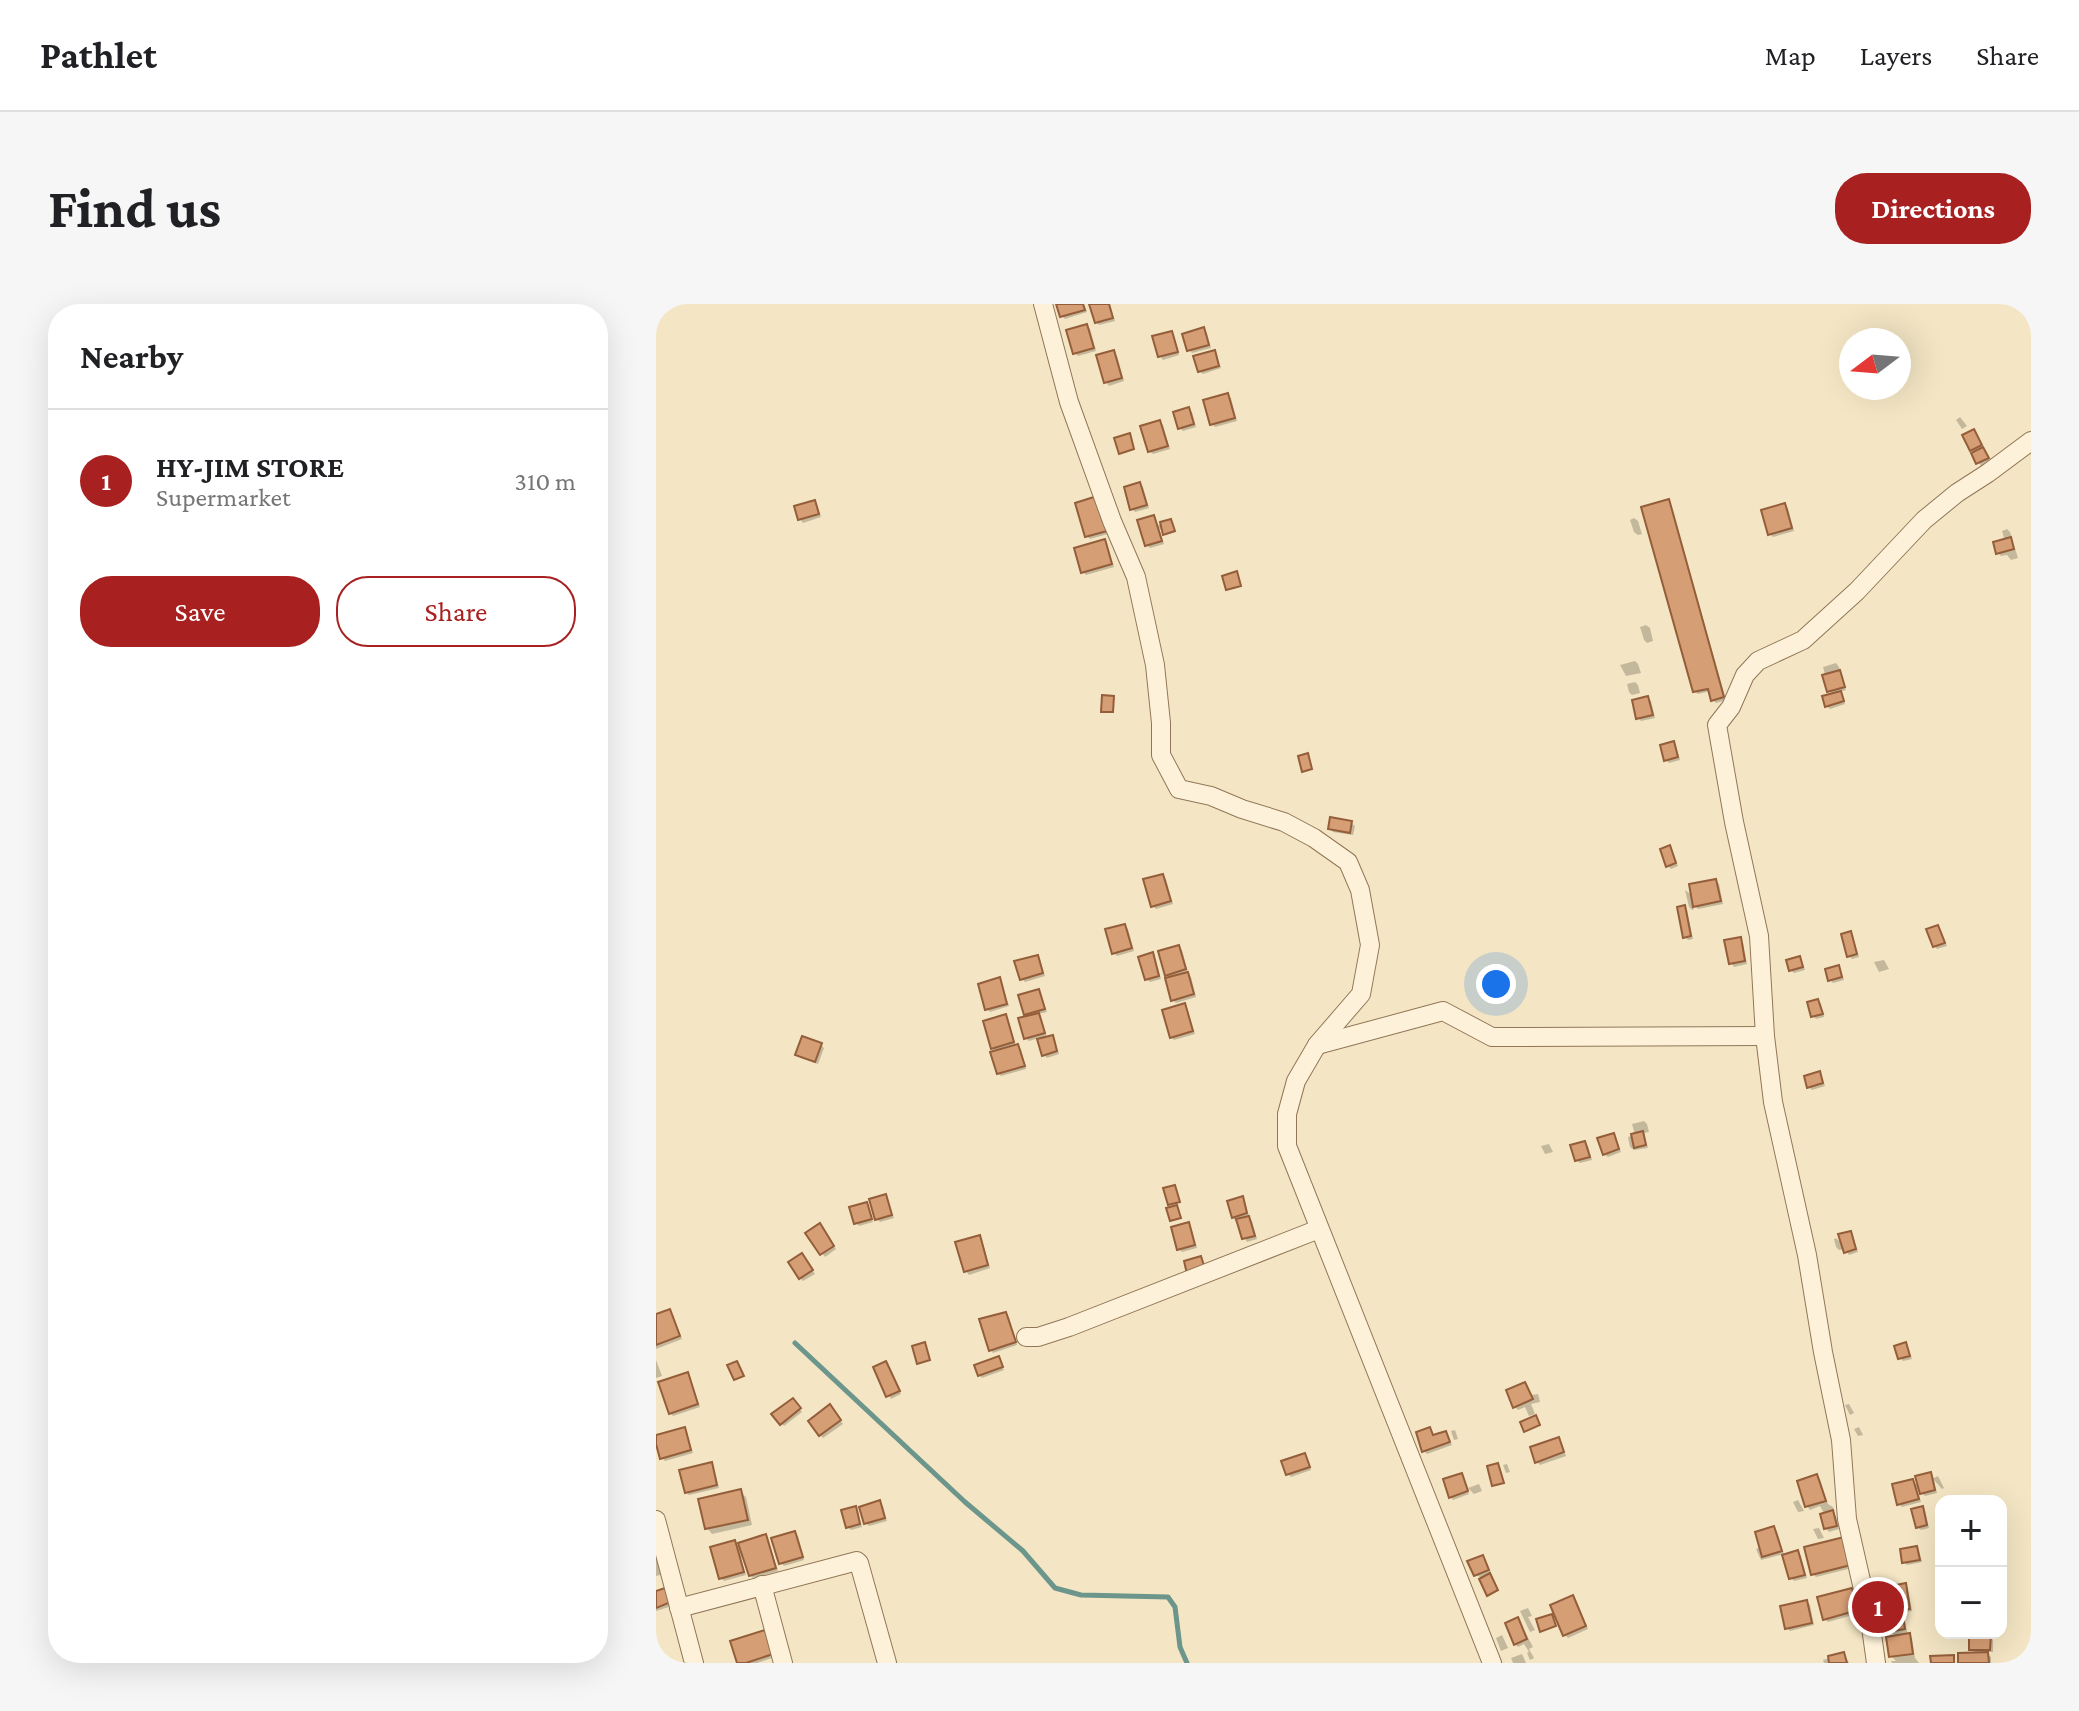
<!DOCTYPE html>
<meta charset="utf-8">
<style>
:root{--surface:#fff;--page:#f6f6f6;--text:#202124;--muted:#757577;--line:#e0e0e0;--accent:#a82020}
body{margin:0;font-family:"Crimson Pro",serif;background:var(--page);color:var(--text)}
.controls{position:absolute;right:24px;bottom:24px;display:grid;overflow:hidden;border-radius:16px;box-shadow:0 8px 32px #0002}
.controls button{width:72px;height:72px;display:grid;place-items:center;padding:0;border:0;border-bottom:2px solid var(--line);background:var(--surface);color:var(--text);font:40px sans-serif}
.compass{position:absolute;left:1183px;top:24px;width:72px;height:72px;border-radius:50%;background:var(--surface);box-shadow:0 8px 32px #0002;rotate:254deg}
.you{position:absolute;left:840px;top:680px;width:28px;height:28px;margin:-20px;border:6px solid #fff;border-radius:50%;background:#1a73e8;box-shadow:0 0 0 12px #1a73e833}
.badge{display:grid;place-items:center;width:52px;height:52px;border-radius:50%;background:var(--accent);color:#fff;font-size:26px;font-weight:700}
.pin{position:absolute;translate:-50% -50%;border:4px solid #fff;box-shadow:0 2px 8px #0006}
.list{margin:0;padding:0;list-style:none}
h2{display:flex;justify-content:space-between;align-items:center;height:104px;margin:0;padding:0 32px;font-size:34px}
h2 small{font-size:26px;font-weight:400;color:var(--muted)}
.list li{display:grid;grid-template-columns:52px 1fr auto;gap:24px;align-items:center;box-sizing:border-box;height:144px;padding:0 32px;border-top:2px solid var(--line)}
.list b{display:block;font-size:30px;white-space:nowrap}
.list p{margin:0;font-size:26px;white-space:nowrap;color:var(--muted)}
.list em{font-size:26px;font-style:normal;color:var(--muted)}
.actions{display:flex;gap:16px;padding:24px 32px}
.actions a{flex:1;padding:18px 0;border:2px solid var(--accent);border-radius:32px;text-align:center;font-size:28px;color:var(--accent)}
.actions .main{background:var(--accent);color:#fff}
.map{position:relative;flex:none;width:1375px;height:1359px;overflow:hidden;border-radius:32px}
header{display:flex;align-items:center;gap:48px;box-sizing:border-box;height:112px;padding:0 40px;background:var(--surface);border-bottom:2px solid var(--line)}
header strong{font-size:38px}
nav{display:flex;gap:44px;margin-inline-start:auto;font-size:28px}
.intro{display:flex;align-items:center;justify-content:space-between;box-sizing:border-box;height:192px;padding:0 48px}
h1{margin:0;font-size:56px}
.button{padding:20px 36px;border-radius:32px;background:var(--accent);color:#fff;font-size:28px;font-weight:700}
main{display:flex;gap:48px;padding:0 48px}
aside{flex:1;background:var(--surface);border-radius:32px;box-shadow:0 8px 32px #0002}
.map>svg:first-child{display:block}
.shadow{fill:#0003}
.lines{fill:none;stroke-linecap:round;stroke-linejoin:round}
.stream{stroke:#6c968c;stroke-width:5}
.building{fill:#d69e75;stroke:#945e3a;stroke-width:2}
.street-casing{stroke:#917658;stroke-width:20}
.street{stroke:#fdf2d9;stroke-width:18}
</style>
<header>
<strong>Pathlet</strong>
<nav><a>Map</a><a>Layers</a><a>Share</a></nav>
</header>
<div class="intro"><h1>Find us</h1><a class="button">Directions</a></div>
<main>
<aside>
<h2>Nearby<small></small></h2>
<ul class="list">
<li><span class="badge">1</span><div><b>HY-JIM STORE</b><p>Supermarket</p></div><em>310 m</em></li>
</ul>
<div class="actions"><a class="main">Save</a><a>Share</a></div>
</aside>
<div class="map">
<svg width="1375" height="1359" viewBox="0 0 1375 1359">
<rect width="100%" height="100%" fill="#f4e6c4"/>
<g class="shadow">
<polygon points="403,0 428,0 431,8 409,15 406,12"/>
<polygon points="435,0 454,0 459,17 443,21 440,18"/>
<polygon points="431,22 434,25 440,47 422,52 419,49"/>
<polygon points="548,26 551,29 555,44 536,49 533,46"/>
<polygon points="515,29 518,32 523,51 507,56 504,52"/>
<polygon points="558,48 561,51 565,64 547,70 543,67"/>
<polygon points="457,49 461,52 468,77 453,82 450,78"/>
<polygon points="571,91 575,94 581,117 559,123 556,120"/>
<polygon points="532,105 536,108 540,123 527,127 524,124"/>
<polygon points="1304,113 1311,122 1306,125 1300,116"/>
<polygon points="504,118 507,121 514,145 497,150 493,147"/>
<polygon points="1318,127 1334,157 1325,162 1308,132"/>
<polygon points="484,180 487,183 493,204 479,208 476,205"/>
<polygon points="440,195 452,230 434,235 431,232"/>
<polygon points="158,198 161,201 165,213 147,219 144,215"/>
<polygon points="1012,198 1015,201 1070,396 1060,399 1057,396 1055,387 1042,390 1038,387"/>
<polygon points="1128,201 1132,204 1138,227 1117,233 1114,230"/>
<polygon points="498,213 502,221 515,217 519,228 510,231 503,224 508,240 494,244 491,241"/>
<polygon points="978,214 982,217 986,230 982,231 978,228 974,216"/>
<polygon points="1351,225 1354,228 1362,254 1355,256 1351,251 1345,252 1342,249 1349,237 1346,227"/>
<polygon points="448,237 451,240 458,263 430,271 427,268"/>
<polygon points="990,321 994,324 997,337 991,339 988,336 984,323"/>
<polygon points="979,357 982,360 985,369 970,372 964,361"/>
<polygon points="1180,359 1183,363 1190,386 1183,388 1187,392 1189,400 1174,405 1171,402 1177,391 1173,387 1167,363"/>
<polygon points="979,378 982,381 984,389 976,391 973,388 971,380"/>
<polygon points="992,394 995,397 999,414 985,417 982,414"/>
<polygon points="1017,440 1020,443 1024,456 1013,459 1010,456"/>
<polygon points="695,519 699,522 697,531 677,528 674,525"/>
<polygon points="1013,544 1016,547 1022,562 1015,565 1012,562"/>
<polygon points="507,572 510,575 517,600 500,605 497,602"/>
<polygon points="1060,577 1063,580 1067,600 1042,605 1036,599 1038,605 1036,606 1033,603 1029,586 1037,592"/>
<polygon points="1028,603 1031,606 1037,635 1032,636 1029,633"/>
<polygon points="469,622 472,625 478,647 461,652 458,649"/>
<polygon points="1282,623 1285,626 1291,642 1281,645 1278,642"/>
<polygon points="1194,629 1197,632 1203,653 1196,655 1193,652"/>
<polygon points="1084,635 1087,639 1091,660 1078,663 1075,659"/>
<polygon points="523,643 526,646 532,668 531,669 535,673 540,693 520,699 517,696 515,674 511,670"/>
<polygon points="496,651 499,654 505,675 494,678 491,675"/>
<polygon points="381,653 384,656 389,672 369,678 366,675"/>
<polygon points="1143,654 1146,657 1149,666 1138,669 1134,666"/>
<polygon points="1228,656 1233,665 1223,668 1218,658"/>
<polygon points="1182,663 1185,666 1188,676 1177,679 1174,676"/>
<polygon points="343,676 346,679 353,702 334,708 331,705"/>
<polygon points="382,687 385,690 391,708 382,710 385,714 391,734 396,733 399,736 403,750 391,754 388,751 383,734 373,737 370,734 373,713 370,710"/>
<polygon points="1162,697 1165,700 1168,713 1160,715 1157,712"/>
<polygon points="528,701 531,704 539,730 518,736 515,733"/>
<polygon points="349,712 352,715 360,743 365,745 370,765 345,772 342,769 341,748 336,744"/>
<polygon points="165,741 168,744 162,760 145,754 142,751"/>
<polygon points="1163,770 1166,773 1169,782 1156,786 1153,783"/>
<polygon points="988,817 991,820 993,828 988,829 992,844 978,846 974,843 972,833 979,831 976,820"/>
<polygon points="957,831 960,834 965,848 952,853 948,850"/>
<polygon points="929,839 932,842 936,856 924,859 920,856"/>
<polygon points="893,840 897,848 889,850 885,842"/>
<polygon points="229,892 232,896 238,914 224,918 221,915"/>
<polygon points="586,894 589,898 593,912 592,913 596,917 601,935 591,938 577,913"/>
<polygon points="210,900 213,903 217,918 203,922 200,919"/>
<polygon points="532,920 535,923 541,944 526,948 523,945"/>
<polygon points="166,925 180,945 169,953 152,929"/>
<polygon points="1194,929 1197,932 1202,948 1193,951 1189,945 1183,946 1180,943 1178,935 1180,934 1188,942"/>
<polygon points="323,933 326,936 334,964 313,971 310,967"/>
<polygon points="149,955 159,970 147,977 144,974"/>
<polygon points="14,1008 17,1011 26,1035 0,1045 0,1013"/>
<polygon points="350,1010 353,1013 361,1041 337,1049 334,1045"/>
<polygon points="1249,1040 1252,1044 1256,1055 1247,1057 1244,1054"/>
<polygon points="342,1055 348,1066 326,1074 323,1071"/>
<polygon points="0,1056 6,1072 0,1074"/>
<polygon points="230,1059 245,1090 235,1095 219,1064"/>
<polygon points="31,1071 34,1074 44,1103 17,1112 14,1109"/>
<polygon points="869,1080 875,1091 882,1090 884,1098 875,1100 879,1110 873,1112 869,1103 862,1106 859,1103"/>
<polygon points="139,1099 146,1108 128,1122 118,1111"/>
<polygon points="1193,1100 1198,1109 1194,1111 1189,1101"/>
<polygon points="177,1106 187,1120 167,1134 164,1131"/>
<polygon points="1203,1123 1207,1131 1202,1132 1198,1125"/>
<polygon points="28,1125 31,1128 37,1149 9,1157 6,1154"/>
<polygon points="774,1126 778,1133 789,1129 796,1141 771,1150 768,1147"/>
<polygon points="799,1126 802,1135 798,1136 795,1127"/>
<polygon points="902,1135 905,1138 910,1152 884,1161 881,1158"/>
<polygon points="648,1151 651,1154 655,1166 635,1173 632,1170"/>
<polygon points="55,1160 58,1164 63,1184 33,1191 30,1188"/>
<polygon points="851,1160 854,1168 850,1169 847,1161"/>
<polygon points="1274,1170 1278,1174 1282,1172 1288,1184 1286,1185 1278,1176 1281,1189 1269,1192 1261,1185 1265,1198 1246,1203 1243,1200 1257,1177 1264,1184"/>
<polygon points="805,1171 808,1174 813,1190 797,1196 794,1192"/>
<polygon points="1161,1172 1164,1175 1172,1200 1177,1203 1178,1207 1176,1208 1180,1212 1183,1225 1173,1228 1170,1224 1169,1211 1164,1202 1154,1206 1151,1202"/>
<polygon points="823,1180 826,1187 818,1190 812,1184"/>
<polygon points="84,1188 90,1193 96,1221 56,1230 51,1224"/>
<polygon points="1142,1196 1148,1207 1142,1208 1137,1198"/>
<polygon points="224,1199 227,1202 231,1217 213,1222 210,1219"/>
<polygon points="199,1204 202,1207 206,1223 195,1226 192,1223"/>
<polygon points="1266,1204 1269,1207 1273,1224 1265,1226 1261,1223"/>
<polygon points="1118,1224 1121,1227 1128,1250 1105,1256 1100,1245 1105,1243"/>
<polygon points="1163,1224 1168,1234 1162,1235 1157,1225"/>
<polygon points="138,1229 142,1232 148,1256 128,1262 125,1259"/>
<polygon points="109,1232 112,1236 122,1267 97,1274 94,1271 89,1253 85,1254 90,1271 68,1277 65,1274 78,1238 87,1247"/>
<polygon points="1190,1239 1196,1264 1160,1273 1157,1270"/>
<polygon points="1260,1244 1263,1247 1266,1258 1251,1261 1248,1258"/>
<polygon points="1142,1248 1145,1252 1151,1274 1138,1277 1135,1274"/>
<polygon points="0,1250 12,1269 0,1272"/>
<polygon points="826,1253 835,1269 832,1270 842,1287 834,1291 824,1273 820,1271"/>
<polygon points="1249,1281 1252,1285 1256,1307 1244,1310 1238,1303 1239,1309 1229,1311 1226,1308 1232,1285 1239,1292"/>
<polygon points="1195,1286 1198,1289 1204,1309 1172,1318 1169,1315"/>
<polygon points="0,1289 16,1302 0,1307"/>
<polygon points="916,1293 932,1325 912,1334 909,1331"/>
<polygon points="1151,1298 1154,1301 1158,1321 1134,1327 1131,1324"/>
<polygon points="872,1304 876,1312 872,1313 879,1326 874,1328 864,1307"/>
<polygon points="1246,1314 1249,1317 1252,1332 1256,1334 1259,1354 1263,1359 1236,1359 1235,1357 1240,1357 1235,1352 1240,1333 1234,1327"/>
<polygon points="862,1315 877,1343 873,1345 878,1354 874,1356 871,1349 873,1348 868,1340 862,1343 859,1340"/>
<polygon points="108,1328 119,1353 101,1359 83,1359"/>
<polygon points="846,1331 852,1344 845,1347 840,1334"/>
<polygon points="1334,1333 1337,1336 1337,1348 1329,1348 1335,1353 1335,1359 1304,1359 1320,1351 1315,1345"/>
<polygon points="866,1350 870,1359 857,1359 855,1354"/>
<polygon points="1188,1350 1193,1359 1168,1359 1167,1356"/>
</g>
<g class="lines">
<polyline class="stream" points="139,1039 309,1198 367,1247 399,1284 425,1291 512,1293 519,1303 524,1343 531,1359"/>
</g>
<g class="building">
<polygon points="400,0 427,0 429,6 404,13"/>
<polygon points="433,0 453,0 457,14 439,19"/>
<polygon points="431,20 438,44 417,50 410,26"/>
<polygon points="548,23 553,41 531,47 526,30"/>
<polygon points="516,27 522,48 502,53 496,32"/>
<polygon points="458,46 466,74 448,79 440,51"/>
<polygon points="559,46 563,62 542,68 537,52"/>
<polygon points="572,89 579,114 554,121 547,96"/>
<polygon points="533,103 538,120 522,125 517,108"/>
<polygon points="504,116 512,142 492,148 484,122"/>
<polygon points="1318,125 1326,141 1314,147 1306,131"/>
<polygon points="474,129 478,145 463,150 458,134"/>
<polygon points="1327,143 1333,154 1320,160 1315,149"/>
<polygon points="484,178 491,201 474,206 468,183"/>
<polygon points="441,192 451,227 429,233 419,199"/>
<polygon points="1013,195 1068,393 1055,397 1052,385 1037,388 985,203"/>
<polygon points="159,196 163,210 142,216 138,202"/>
<polygon points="1129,199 1136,224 1112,231 1105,206"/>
<polygon points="498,211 506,237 489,242 481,216"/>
<polygon points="515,215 519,227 507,231 504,218"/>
<polygon points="1355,233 1358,245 1340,250 1337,238"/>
<polygon points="449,235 456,260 425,269 418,244"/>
<polygon points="581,267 585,282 570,286 566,272"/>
<polygon points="1184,366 1189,383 1171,388 1166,371"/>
<polygon points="1185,387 1188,397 1169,403 1166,392"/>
<polygon points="446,391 458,392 457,408 445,408"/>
<polygon points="992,392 997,411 980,415 976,396"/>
<polygon points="1018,437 1022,453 1008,457 1004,441"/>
<polygon points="652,449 656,465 646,468 642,452"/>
<polygon points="674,513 696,517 694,529 672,525"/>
<polygon points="1014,541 1020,559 1010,563 1004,545"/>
<polygon points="507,570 515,597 495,603 487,575"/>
<polygon points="1060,575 1065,597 1037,603 1033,580"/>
<polygon points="1029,601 1035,632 1027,634 1021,603"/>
<polygon points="469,620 476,644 456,650 449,625"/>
<polygon points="1282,621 1289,639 1277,643 1270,625"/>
<polygon points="1195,627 1201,650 1191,653 1185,630"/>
<polygon points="1085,633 1089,657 1073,660 1068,636"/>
<polygon points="523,641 530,665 509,672 502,647"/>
<polygon points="497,648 503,672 489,676 482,653"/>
<polygon points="382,651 387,669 364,676 358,657"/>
<polygon points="1144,652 1147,663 1133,667 1130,656"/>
<polygon points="1183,661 1186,673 1172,677 1169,665"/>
<polygon points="532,668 538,690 515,697 509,674"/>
<polygon points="344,673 351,700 329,706 322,680"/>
<polygon points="383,685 389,705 368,711 362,691"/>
<polygon points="1162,695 1167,710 1155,713 1151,698"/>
<polygon points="529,699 537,727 514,734 506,706"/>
<polygon points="383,709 389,729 368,735 362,714"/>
<polygon points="350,710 358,738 335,745 327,717"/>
<polygon points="397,731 401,747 386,752 381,735"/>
<polygon points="146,732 166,739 159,758 139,751"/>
<polygon points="362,740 369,762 341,770 334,748"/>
<polygon points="1164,767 1167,779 1151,784 1148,772"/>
<polygon points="987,827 990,841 978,844 975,830"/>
<polygon points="958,829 963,845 947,851 941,834"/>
<polygon points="929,837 934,853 919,857 914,841"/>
<polygon points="519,881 524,898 512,901 507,884"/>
<polygon points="230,890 236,911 219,916 213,895"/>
<polygon points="587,892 591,909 576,914 571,897"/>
<polygon points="211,898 216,915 198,920 193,903"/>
<polygon points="521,901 525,914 514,917 510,904"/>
<polygon points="593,912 599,932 586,935 580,915"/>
<polygon points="533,918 539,941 521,946 515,923"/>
<polygon points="164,919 178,942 164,951 149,929"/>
<polygon points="1195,927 1200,945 1188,949 1182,930"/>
<polygon points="324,931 332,961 308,968 299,938"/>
<polygon points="146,949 157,966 143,975 132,958"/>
<polygon points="545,952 549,965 531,970 528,957"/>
<polygon points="14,1005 24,1032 0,1041 0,1010"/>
<polygon points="350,1008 360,1038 333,1047 323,1015"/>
<polygon points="269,1038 274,1056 261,1060 256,1042"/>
<polygon points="1250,1038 1254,1052 1242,1055 1238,1042"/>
<polygon points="343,1052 347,1063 322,1072 318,1061"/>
<polygon points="81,1057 88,1072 78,1076 71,1061"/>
<polygon points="230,1057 244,1087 230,1093 217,1063"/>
<polygon points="32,1068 42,1100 13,1110 2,1078"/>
<polygon points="869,1078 877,1095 857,1104 850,1086"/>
<polygon points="137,1094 145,1104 124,1121 115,1110"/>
<polygon points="174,1100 185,1116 163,1132 152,1117"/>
<polygon points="880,1111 884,1121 868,1128 864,1118"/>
<polygon points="29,1123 35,1146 4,1155 0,1140 0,1131"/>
<polygon points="774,1123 777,1131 790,1127 794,1138 766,1148 760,1128"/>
<polygon points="903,1133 908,1148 879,1159 874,1143"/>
<polygon points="649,1149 654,1163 630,1171 625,1157"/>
<polygon points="56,1158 61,1181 29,1189 23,1166"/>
<polygon points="842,1159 848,1179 836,1182 831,1162"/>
<polygon points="1275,1168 1279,1186 1264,1190 1259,1172"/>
<polygon points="806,1169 812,1187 793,1194 787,1175"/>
<polygon points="1161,1170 1170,1197 1149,1203 1141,1177"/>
<polygon points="1257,1175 1263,1195 1241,1201 1236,1180"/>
<polygon points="85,1185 92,1216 49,1225 42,1195"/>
<polygon points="224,1196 229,1214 208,1220 203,1203"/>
<polygon points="200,1202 204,1220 190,1224 185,1206"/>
<polygon points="1267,1202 1271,1221 1260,1224 1255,1205"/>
<polygon points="1177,1206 1181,1222 1168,1225 1164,1210"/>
<polygon points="1118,1222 1126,1247 1106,1253 1099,1228"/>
<polygon points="139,1227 147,1253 123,1260 115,1234"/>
<polygon points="110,1230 120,1264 93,1272 82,1239"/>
<polygon points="1188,1233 1195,1261 1155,1271 1148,1243"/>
<polygon points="79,1236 88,1268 63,1275 54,1243"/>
<polygon points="1261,1242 1264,1256 1246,1259 1244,1245"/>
<polygon points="1142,1246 1149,1271 1133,1275 1126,1251"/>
<polygon points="827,1251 833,1266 818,1272 811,1257"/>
<polygon points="834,1269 842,1286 831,1292 823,1275"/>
<polygon points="1250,1279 1254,1305 1239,1307 1235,1282"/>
<polygon points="1233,1283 1237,1307 1224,1309 1220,1285"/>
<polygon points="9,1284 15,1298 0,1304 0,1287"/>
<polygon points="1196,1284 1202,1306 1167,1316 1161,1293"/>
<polygon points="917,1291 930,1322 907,1332 894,1301"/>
<polygon points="1151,1296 1156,1319 1129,1325 1124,1302"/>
<polygon points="896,1310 900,1322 884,1328 880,1315"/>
<polygon points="1247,1312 1249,1325 1232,1328 1229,1315"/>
<polygon points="862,1313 871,1335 858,1341 849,1319"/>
<polygon points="109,1326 117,1350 90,1359 81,1359 74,1337"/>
<polygon points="1254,1329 1257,1350 1233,1353 1230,1333"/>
<polygon points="1313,1331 1335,1331 1334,1346 1313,1346"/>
<polygon points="1188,1348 1191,1359 1173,1359 1172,1352"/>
<polygon points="1332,1348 1333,1359 1302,1359 1302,1349"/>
<polygon points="1298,1351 1298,1359 1275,1359 1274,1352"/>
</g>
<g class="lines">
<g class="street-casing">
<g id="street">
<polyline points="387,0 413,98 456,217 480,273 499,361 505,419 505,451 523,485 555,492 586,505 628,518 658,534 692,558 704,586 714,641 705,690 661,741 640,777 631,810 631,842 836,1359"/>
<polyline points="661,741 787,707 836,733 1109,732"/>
<polyline points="370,1033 382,1033 413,1023 663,925"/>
<polyline points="0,1216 38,1359"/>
<polyline points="106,1281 127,1359"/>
<polyline points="23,1304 201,1257 203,1259 231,1359"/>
<polyline points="1220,1359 1214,1316 1191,1215 1185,1136 1167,1048 1151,951 1117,798 1109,732 1103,632 1078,518 1061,421 1075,403 1089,371 1102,357 1147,336 1201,287 1268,216 1301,189 1332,169 1375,137"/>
</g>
</g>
<use href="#street" class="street"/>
</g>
</svg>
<div class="controls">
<button>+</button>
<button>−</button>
</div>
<svg class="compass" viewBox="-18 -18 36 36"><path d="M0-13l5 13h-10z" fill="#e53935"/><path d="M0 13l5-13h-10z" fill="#757577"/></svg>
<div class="you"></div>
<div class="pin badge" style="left:1222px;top:1303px">1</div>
</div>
</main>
